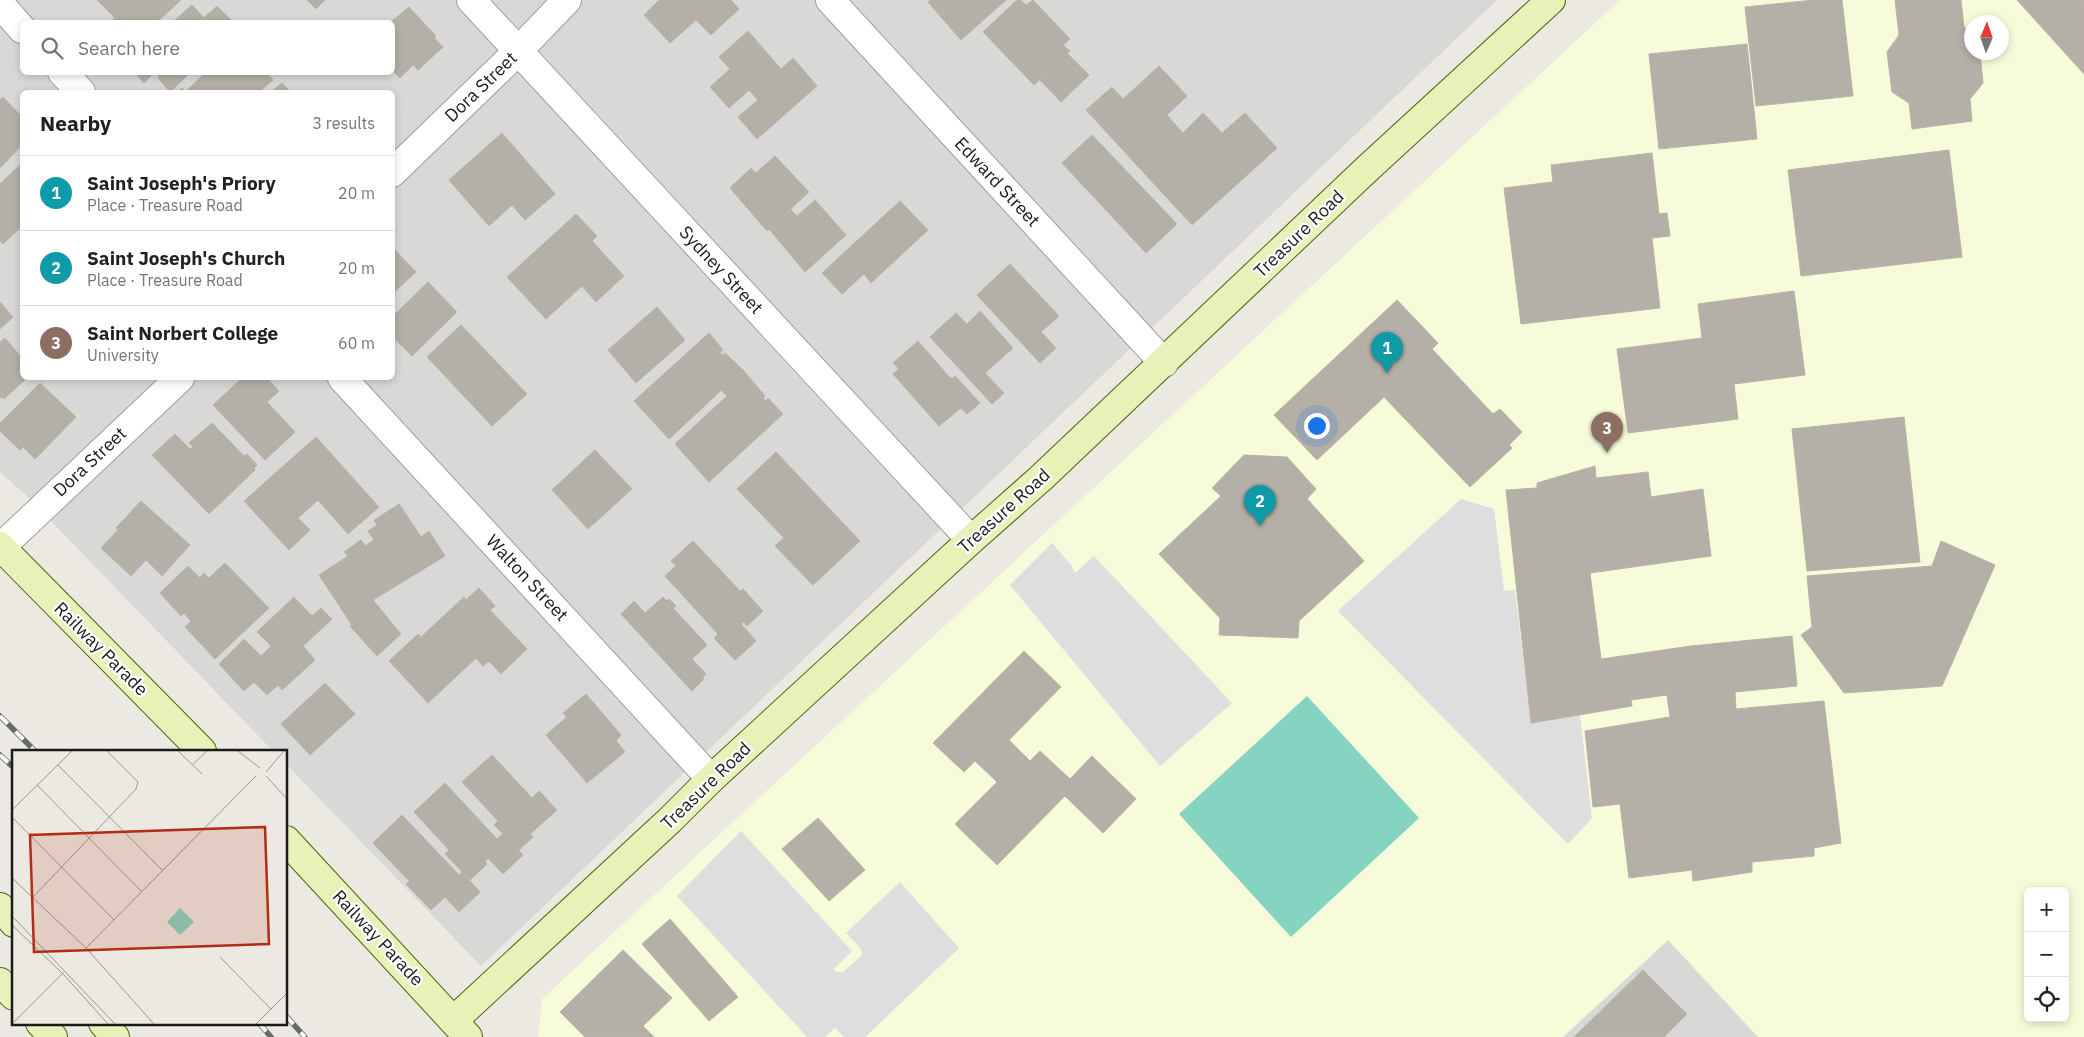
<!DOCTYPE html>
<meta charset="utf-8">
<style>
:root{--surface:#fff;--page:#f6f6f6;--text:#202124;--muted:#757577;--line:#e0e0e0;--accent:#b22c13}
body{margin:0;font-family:"IBM Plex Sans",sans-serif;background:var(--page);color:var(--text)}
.controls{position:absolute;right:15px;bottom:15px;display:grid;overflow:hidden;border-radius:8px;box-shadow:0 2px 8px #0003}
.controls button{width:45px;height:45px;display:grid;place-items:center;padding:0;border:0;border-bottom:1px solid var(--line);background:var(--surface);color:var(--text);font:25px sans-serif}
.compass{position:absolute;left:1964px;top:15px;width:45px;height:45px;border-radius:50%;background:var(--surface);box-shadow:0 2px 8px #0003;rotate:2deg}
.you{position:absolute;left:1316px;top:425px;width:18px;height:18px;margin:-12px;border:4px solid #fff;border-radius:50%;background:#1a73e8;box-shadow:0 0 0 8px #1a73e833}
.badge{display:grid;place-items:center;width:32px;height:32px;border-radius:50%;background:var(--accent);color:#fff;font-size:16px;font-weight:700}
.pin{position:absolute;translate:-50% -41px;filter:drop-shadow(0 1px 2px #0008)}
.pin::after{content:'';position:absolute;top:26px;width:18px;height:15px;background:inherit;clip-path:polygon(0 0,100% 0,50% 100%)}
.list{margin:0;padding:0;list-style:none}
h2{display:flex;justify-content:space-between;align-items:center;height:65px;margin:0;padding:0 20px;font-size:21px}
h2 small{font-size:16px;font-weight:400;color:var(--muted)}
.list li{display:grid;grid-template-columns:32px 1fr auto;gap:15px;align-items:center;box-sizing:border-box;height:75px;padding:0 20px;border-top:1px solid var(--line)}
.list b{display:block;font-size:19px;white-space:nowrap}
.list p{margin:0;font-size:16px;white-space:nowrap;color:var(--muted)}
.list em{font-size:16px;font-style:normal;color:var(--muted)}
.icon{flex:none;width:28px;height:28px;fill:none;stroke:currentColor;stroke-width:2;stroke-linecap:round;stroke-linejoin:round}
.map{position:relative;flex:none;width:2084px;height:1037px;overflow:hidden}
.search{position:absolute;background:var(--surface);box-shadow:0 2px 8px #0003;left:20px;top:20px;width:375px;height:55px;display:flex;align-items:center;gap:12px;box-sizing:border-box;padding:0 18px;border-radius:8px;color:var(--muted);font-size:19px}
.panel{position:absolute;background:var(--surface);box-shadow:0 2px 8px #0003;left:20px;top:90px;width:375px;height:290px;border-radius:8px}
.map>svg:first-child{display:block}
.residential{fill:#d8d8d7;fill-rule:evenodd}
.education{fill:#f6fbda;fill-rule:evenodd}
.pitch{fill:#85d4c2}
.parking{fill:#dedede}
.building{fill:#b4afa7;stroke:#bbb2a5}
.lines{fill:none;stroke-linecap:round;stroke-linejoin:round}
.street-casing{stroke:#9e9e9e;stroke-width:30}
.secondary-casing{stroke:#4d640e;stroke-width:30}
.street{stroke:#fff;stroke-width:28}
.secondary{stroke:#e6f2b8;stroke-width:28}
.rail-casing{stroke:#686868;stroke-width:5.5}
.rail{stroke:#fff;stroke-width:4;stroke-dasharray:11;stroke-linecap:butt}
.labels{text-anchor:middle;stroke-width:4.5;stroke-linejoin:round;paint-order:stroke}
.street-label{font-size:18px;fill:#1a1a1a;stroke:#fff}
.inset-road{fill:none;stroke:#979691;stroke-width:1}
.view{fill:#b22c13;fill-opacity:0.15;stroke:#b22c13;stroke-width:2.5}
.inset-edge{fill:none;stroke:#1a1a1a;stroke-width:2.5}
</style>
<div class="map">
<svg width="2084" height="1037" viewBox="0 0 2084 1037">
<rect width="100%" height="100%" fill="#ebe9e1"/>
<g class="residential">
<path d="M0,0H1497L481,966L286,764V751H273L26,495L0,472ZM22,22H392V72H22ZM22,92H392V378H22Z"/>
<polygon points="1668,940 1758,1037 1563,1037"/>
</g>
<path class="education" d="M1620,0H2084V1037H1758L1668,940L1563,1037H538L542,999ZM1972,22H2002V52H1972ZM2028,891H2065V1018H2028Z"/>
<polygon class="pitch" points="1307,696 1419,818 1291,937 1179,814"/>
<g class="parking">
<polygon points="1461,499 1494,509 1504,591 1515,590 1531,723 1580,715 1592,818 1568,844 1338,611"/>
<polygon points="1052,543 1072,566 1074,572 1076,572 1094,556 1232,703 1160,766 1010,585"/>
<polygon points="741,831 852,951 834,969 837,972 843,972 862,955 861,949 846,933 900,882 959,948 865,1037 844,1037 835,1028 825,1037 807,1037 677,896"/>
</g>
<g class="building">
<polygon points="97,0 181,0 157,22 113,22 111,21 115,18"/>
<polygon points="307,0 325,0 316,9"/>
<polygon points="659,0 731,0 739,9 711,35 696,20 670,43 644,15"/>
<polygon points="931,0 1006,0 961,40 928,2"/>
<polygon points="1017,0 1020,0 1026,5 1033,0 1070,39 1063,45 1070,51 1034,85 983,32"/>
<polygon points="1814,0 1842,0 1853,96 1756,106 1745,7"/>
<polygon points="1895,0 1961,0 1964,27 1972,33 1972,52 1980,52 1983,83 1970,99 1972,121 1912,129 1909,103 1892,92 1887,52 1899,35"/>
<polygon points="2017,0 2084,0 2084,74"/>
<polygon points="192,5 204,18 217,6 233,22 173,22"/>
<polygon points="409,7 436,36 434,38 443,47 418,70 413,65 400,78 392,70 391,22"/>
<polygon points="748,31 781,69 793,58 817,86 757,139 738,117 758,100 749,90 729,108 710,87 730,69 719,57"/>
<polygon points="1747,44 1757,139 1659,149 1649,54"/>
<polygon points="1067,53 1089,75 1061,102 1040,80"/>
<polygon points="1159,66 1187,96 1167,115 1183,133 1203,113 1222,133 1245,113 1277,148 1192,225 1086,110 1112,87 1123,99"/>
<polygon points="134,72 155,72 144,83"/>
<polygon points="155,72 191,72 170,92 158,78 159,77"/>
<polygon points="206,72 266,72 273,80 259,92 177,92 182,88 185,92"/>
<polygon points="282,83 291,92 271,92"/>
<polygon points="3,97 22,117 22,145 0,168 0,100"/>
<polygon points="502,133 555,194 525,220 512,205 489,226 449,180"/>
<polygon points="1092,135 1177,224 1146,253 1062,163"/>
<polygon points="1949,150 1962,257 1801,276 1788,170"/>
<polygon points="1652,153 1659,214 1667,213 1670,236 1652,238 1660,308 1521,324 1504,188 1553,182 1551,165"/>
<polygon points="775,156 809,192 767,231 730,188 751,168 756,173"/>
<polygon points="22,163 22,226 3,244 0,241 0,184"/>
<polygon points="815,200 846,235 805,272 769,229 791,210 797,216"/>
<polygon points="900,201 928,230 871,283 864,274 842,294 822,273"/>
<polygon points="576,214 597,236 592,241 624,276 596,302 582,286 546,319 507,277"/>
<polygon points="392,247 416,272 392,294"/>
<polygon points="1010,264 1059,316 1041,332 1056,348 1040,363 977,295"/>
<polygon points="428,282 457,312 412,356 392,336 392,317"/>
<polygon points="1794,291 1805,375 1734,384 1738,419 1628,433 1617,349 1702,338 1698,304"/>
<polygon points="1397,300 1438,343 1432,349 1493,414 1500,409 1522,432 1509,445 1512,448 1470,487 1384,397 1317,460 1274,415"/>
<polygon points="0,302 13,317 0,329"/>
<polygon points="657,307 685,340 636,383 608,350"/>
<polygon points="980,311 1013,348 985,373 1004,393 992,404 930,337 956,313 967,324"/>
<polygon points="461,325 527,394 492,426 427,357"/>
<polygon points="709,333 723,350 720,353 722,355 725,353 743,370 669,439 634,401"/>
<polygon points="5,338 22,358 22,378 27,378 4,399 2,397 0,398 0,342"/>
<polygon points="918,341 951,379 955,376 980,403 967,414 961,408 939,426 893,374 899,369 893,363"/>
<polygon points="743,370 765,396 763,398 766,401 768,398 783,414 709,482 675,444 727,396 721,390"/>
<polygon points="242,378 267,378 279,391 267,402 295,432 265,460 213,405"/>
<polygon points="40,383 76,417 35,459 23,447 20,450 0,431 0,423"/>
<polygon points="1904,417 1920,562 1807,571 1792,429"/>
<polygon points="212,423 244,456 247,454 257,465 254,468 255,470 209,514 152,455 175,434 190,449 193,447 189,443"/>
<polygon points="316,437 379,507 348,534 318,500 298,518 310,530 289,550 244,501"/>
<polygon points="595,450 632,489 588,529 552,490"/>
<polygon points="776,452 860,541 813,585 775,546 784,538 737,489"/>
<polygon points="1244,455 1287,457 1316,489 1307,499 1364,561 1299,621 1298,638 1219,635 1220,618 1159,554 1221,496 1212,488"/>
<polygon points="1595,466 1596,478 1648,472 1651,497 1703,489 1711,556 1590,573 1601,659 1691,646 1792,636 1797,686 1735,692 1736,709 1824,701 1841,843 1814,848 1814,856 1752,862 1752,872 1693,881 1692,870 1629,878 1620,804 1593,807 1585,731 1670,717 1667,695 1631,700 1632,706 1531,723 1506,490 1537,488 1537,483"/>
<polygon points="141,501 190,545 162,576 146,560 131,576 101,548 118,530 116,528"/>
<polygon points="399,504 421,537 429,531 445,556 373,600 401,634 377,656 350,626 352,625 319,575 348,556 344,552 361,540 365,546 374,540 368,531 377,525 374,520"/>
<polygon points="693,541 740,591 743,589 763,611 747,626 744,622 741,624 756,641 735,660 714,638 718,634 665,576 676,566 671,561"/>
<polygon points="1941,541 1995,565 1942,686 1844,693 1801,635 1812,627 1807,576 1932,566"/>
<polygon points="225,563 269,608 215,659 185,627 191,621 184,613 181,616 160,593 188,566 200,578 204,573 209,578"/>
<polygon points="479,588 495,606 490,610 527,649 501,674 489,661 483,666 476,658 428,703 389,661 418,634 421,637 464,597 466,600"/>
<polygon points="294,597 312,616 321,608 332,619 303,646 315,660 282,690 278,685 267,695 254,682 244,691 219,664 244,639 261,656 271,646 257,632"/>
<polygon points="663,597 667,601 669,599 676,606 673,608 707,645 692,659 706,674 702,678 704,679 692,691 621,614 634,601 645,613"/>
<polygon points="1024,651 1061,687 1009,740 1030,761 1040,751 1070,779 1092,756 1136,799 1103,833 1065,796 997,865 955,824 997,782 975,761 964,772 933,743"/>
<polygon points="325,683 355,714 310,755 281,724"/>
<polygon points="586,694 621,735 616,741 625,752 587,783 546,735 567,717 563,713"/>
<polygon points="492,755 532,798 539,791 557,810 530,834 533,837 519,850 494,825 498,821 462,782"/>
<polygon points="445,783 497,839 503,834 523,855 503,874 488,858 485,862 487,864 470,880 445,854 449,850 414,812"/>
<polygon points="402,815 459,875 462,872 480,892 459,912 445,897 431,910 406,884 410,882 373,843"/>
<polygon points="818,818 865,870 829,901 782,849"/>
<polygon points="670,919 738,997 709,1021 642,944"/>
<polygon points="623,950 672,998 643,1026 654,1037 585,1037 560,1012"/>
<polygon points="1643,970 1687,1014 1664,1037 1574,1037"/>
</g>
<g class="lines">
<g class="street-casing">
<g id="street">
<polyline points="471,0 971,540"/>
<polyline points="830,0 1164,363"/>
<polyline points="0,4 22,29"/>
<polyline points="62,72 81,92"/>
<polyline points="392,173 518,51 567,0"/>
<polyline points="342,378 711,779"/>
<polyline points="1,547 180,378"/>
</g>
</g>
<g class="secondary-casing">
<g id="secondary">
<polyline points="0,546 202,751"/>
<polyline points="286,840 468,1037"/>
<polyline points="0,907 14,923"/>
<polyline points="0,982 14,996"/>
<polyline points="454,1020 670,820 711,779 971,540 1041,478 1367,169 1551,0"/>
<polyline points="40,1023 53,1037"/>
<polyline points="103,1023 115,1037"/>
</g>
</g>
<use href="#street" class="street"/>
<use href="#secondary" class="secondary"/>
<g class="rail-casing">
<g id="rail">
<polyline points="0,716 35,751"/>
<polyline points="0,755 14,768"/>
<polyline points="286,1016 305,1037"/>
<polyline points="259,1023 271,1037"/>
</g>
</g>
<use href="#rail" class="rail"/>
</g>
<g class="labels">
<g class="street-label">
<text transform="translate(481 87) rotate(-44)" y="6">Dora Street</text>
<text transform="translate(997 182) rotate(47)" y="6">Edward Street</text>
<text transform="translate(1299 234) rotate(-44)" y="6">Treasure Road</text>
<text transform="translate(721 270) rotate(47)" y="6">Sydney Street</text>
<text transform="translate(90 462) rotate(-43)" y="6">Dora Street</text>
<text transform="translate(1004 511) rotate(-42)" y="6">Treasure Road</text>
<text transform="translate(527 578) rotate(47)" y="6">Walton Street</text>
<text transform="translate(101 649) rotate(45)" y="6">Railway Parade</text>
<text transform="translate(706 786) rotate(-44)" y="6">Treasure Road</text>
<text transform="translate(378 938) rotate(47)" y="6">Railway Parade</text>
</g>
</g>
<g transform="translate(12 750)">
<rect width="275" height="275" fill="#ebe9e1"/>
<path d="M168,158L182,172L168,185L155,172Z" fill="#85d4c2"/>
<path class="inset-road" d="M166,1L190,24M226,1L248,18M181,14L195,1M46,15L151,121M254,22L272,1M254,26L275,49M25,35L130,142M0,60L60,1M0,67L102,170M0,128L74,198L142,274M21,147L124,39L126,32L95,1M0,166L103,274M0,175L51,224L96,274M74,198L244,26M208,207L259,259M0,274L52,222M244,274L275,243"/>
<path class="view" d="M253,77L257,194L22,202L18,85Z"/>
<rect width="275" height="275" class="inset-edge"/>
</g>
</svg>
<div class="controls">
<button>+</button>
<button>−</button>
<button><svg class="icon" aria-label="locate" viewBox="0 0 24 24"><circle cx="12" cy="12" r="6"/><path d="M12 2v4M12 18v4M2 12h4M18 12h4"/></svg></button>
</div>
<svg class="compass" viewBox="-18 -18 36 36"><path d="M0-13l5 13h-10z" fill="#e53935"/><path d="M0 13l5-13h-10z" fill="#757577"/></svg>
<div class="you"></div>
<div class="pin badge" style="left:1387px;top:373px;background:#0f9aa8">1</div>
<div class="pin badge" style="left:1260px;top:526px;background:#0f9aa8">2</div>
<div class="pin badge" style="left:1607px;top:453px;background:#8d6e63">3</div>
<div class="search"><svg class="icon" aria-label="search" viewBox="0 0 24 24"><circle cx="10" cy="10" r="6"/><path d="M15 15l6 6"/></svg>Search here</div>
<section class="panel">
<h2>Nearby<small>3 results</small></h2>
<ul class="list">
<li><span class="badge" style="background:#0f9aa8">1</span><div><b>Saint Joseph's Priory</b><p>Place · Treasure Road</p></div><em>20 m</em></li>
<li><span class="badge" style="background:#0f9aa8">2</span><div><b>Saint Joseph's Church</b><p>Place · Treasure Road</p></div><em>20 m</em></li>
<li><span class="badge" style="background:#8d6e63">3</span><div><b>Saint Norbert College</b><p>University</p></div><em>60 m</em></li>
</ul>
</section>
</div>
